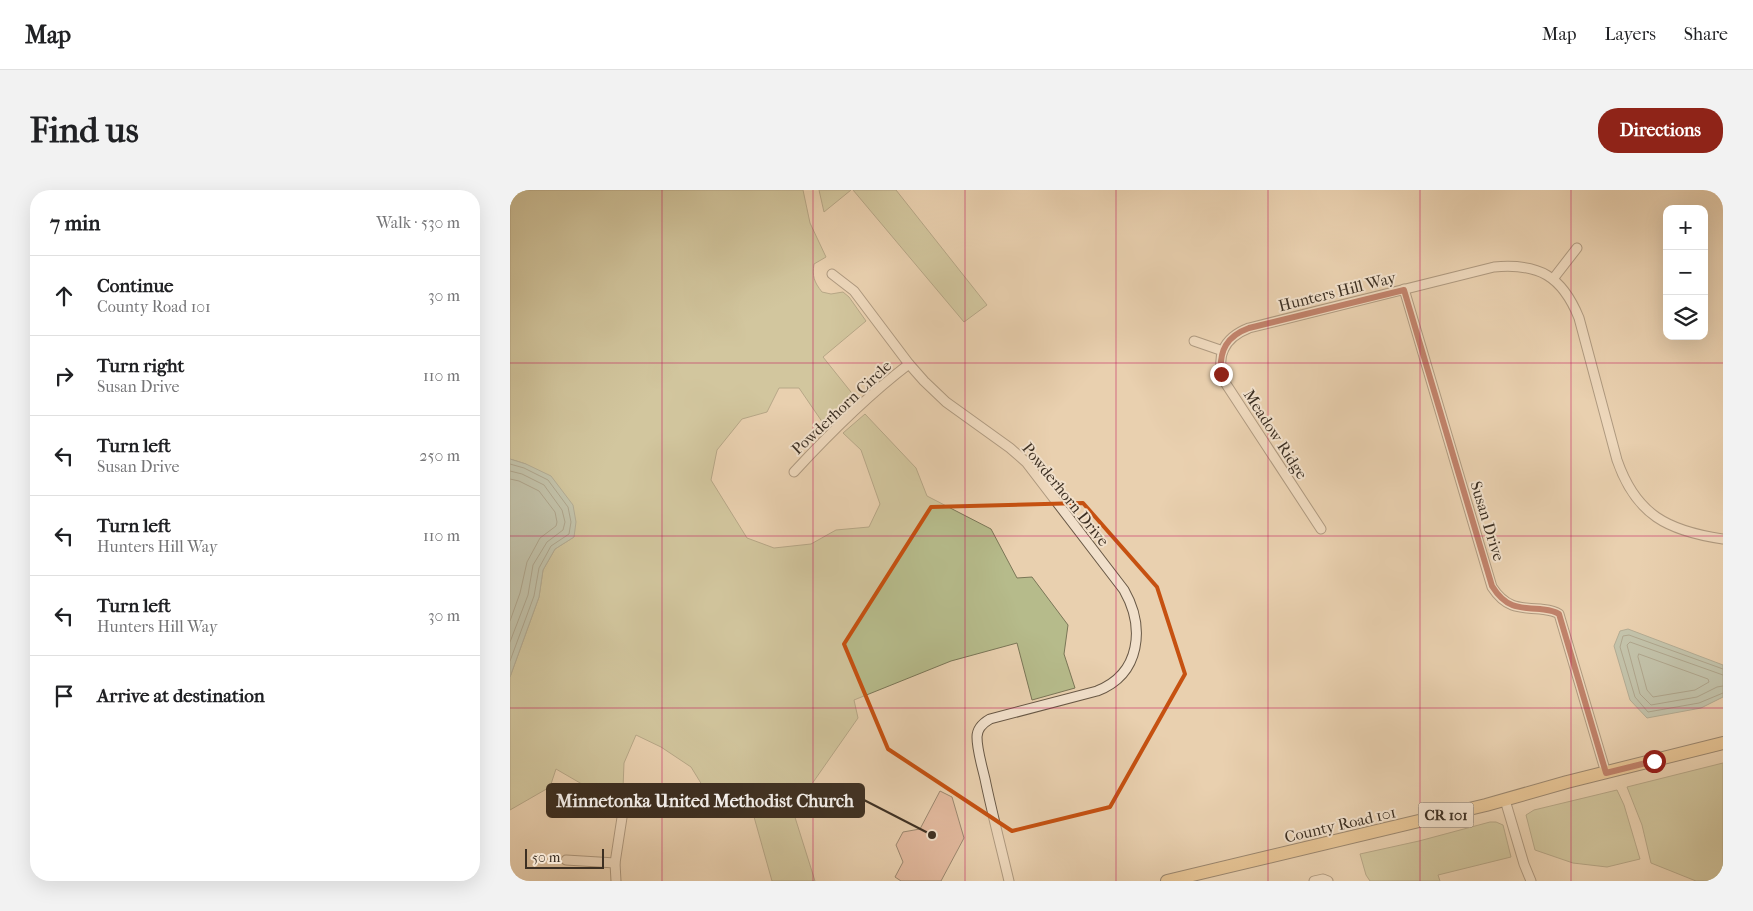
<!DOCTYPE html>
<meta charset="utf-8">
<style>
:root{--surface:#fff;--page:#f2f2f2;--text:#202124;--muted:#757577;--line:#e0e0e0;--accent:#8f2418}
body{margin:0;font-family:"IM FELL French Canon",serif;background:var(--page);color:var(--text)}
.controls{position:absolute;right:15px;top:15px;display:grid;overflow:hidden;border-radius:10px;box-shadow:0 5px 20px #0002}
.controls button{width:45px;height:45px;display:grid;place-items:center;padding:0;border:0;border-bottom:1px solid var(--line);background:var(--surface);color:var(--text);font:25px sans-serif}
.scale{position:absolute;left:15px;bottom:12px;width:79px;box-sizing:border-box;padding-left:5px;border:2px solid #3d3023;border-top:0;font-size:14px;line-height:18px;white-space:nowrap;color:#3d3023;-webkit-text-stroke:4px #f1e0cb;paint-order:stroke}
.stop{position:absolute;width:15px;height:15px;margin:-11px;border:4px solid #8f2418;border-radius:50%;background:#fff}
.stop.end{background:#8f2418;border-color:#fff;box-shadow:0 1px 5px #0008}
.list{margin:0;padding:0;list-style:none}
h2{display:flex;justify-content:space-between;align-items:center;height:65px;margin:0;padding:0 20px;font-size:21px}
h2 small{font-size:16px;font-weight:400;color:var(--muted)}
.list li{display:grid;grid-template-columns:32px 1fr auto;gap:15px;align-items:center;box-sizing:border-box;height:80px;padding:0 20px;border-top:1px solid var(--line)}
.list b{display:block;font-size:19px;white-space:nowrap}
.list p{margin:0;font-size:16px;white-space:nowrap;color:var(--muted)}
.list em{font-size:16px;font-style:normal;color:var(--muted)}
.icon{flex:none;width:28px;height:28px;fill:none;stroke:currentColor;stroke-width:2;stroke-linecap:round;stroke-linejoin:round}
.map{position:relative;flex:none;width:1213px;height:691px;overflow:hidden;border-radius:20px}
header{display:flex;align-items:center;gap:30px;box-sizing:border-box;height:70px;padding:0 25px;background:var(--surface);border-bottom:1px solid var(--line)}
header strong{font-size:24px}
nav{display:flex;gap:28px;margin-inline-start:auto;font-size:18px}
.intro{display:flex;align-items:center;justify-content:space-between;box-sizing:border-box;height:120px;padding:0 30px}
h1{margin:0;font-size:35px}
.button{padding:12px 22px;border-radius:20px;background:var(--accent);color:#fff;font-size:18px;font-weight:700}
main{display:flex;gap:30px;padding:0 30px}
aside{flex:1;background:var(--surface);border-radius:20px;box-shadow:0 5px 20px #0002}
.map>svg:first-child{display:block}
.green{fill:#b6bb8b;stroke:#7a7657}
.water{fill:#97b7a9;stroke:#738173}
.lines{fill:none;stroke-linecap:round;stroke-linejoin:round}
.shore{stroke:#6a7466;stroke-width:1}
.building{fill:#dca18c;stroke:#3d3023}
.minor-casing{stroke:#685846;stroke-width:11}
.primary-casing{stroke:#3d3023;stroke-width:14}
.minor{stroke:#f1e0cb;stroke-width:9}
.primary{stroke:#e4b878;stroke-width:12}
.route{stroke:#8f2418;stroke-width:6}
.marked{fill:none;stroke:#c65111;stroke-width:4;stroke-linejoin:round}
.grid{fill:none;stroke:#c2185b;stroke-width:1;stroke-opacity:0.55}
.labels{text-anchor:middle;stroke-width:4;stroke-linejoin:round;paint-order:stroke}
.shield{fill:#f1e0cb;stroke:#736555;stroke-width:1}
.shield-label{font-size:15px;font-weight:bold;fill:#3d3023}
.street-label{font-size:16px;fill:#3d3023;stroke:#f1e0cb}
.leader{fill:none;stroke:#3d3023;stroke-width:2}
.callout-dot{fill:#3d3023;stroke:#f1e0cb;stroke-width:2}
.callout{fill:#3d3023;stroke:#3d3023;stroke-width:2}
.callout-label{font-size:18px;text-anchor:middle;font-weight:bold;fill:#fff}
</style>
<header>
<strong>Map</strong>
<nav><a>Map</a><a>Layers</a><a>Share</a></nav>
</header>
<div class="intro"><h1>Find us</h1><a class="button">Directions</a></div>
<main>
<aside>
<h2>7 min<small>Walk · 530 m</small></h2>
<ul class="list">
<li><svg class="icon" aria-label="ahead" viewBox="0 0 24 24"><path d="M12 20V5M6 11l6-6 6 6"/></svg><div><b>Continue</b><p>County Road 101</p></div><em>30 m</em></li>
<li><svg class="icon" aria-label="right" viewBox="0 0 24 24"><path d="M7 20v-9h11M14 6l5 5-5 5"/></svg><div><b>Turn right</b><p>Susan Drive</p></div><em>110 m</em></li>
<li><svg class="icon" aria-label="left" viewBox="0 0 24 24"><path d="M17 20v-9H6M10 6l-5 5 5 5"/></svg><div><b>Turn left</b><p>Susan Drive</p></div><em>250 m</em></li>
<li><svg class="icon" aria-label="left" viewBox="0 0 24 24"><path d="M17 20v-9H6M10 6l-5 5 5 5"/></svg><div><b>Turn left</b><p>Hunters Hill Way</p></div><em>110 m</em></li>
<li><svg class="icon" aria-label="left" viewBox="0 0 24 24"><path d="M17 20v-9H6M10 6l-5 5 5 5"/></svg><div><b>Turn left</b><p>Hunters Hill Way</p></div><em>30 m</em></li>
<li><svg class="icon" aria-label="arrive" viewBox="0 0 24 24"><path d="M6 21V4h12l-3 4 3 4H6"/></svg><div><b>Arrive at destination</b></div></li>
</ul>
</aside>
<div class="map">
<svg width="1213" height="691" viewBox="0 0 1213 691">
<rect width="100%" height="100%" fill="#e9d0af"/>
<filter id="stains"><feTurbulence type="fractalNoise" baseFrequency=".004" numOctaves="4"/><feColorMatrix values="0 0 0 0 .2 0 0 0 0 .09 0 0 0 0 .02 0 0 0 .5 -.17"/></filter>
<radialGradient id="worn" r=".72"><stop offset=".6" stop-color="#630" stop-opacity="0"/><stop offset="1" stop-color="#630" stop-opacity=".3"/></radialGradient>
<g class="green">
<path d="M0,0H293L300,33L316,67L304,74C302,86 304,92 312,102L321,104L333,102L339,107L356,131L313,167L345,207L315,236L289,198H269L257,222L232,229L207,260L201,290L237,348L264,358L301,354L326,340L359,337L370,314L351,260L333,243L355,224L406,278L417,306L481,339L507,388L522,387L558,435L554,464L565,498L522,510L507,453L441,471L344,510L348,528L283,621L305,691H262L239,609L205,616L181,577L151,557L126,545L114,573L113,598L103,601L96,608L46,579L40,597L0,620V487L29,407L33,380L45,359L64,347L16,274L0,269Z"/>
<polygon points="309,0 341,0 314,22"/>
<polygon points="343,0 386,0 477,115 454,132"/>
<polygon points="1213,573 1213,691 1186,691 1141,673 1132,635 1117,597"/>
<polygon points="1107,600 1114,615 1130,669 1097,677 1063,673 1025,660 1016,625 1024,620"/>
<polygon points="980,632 986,632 993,635 1001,667 928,685 930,691 860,691 856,685 850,664 909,651"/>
</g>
<g class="water">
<polygon points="0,269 16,274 41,286 63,315 66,332 64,347 45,359 33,380 29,407 0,487"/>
<polygon points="1118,439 1213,475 1213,507 1191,518 1137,528 1120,510 1104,456 1110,441"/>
</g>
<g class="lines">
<g class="shore">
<polyline points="0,274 14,278 38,290 58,317 61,332 59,344 41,356 29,378 24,406 0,471"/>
<polyline points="0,281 12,284 34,295 52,320 55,332 53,340 37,352 23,375 18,405 0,452"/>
<polyline points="0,289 9,291 29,301 45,322 47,332 46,336 30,348 17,372 10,403 0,431"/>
<polygon points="1129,464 1198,489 1199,492 1185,500 1143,507 1137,500 1128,467"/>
<polyline points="1213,479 1119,445 1113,446 1110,457 1125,507 1138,522 1189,513 1213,503"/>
<polyline points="1213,485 1120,452 1117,455 1130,504 1141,515 1187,507 1207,497 1213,496"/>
</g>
</g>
<polygon class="building" points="430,601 442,607 454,648 431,691 391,691 385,687 393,672 386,655 393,642 410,639"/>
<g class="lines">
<g class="minor-casing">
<g id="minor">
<path d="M322,84L344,101L399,174L414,191L436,212L500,258L516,272L614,400C635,437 631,484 587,501L480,529C473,533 467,538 467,547C467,560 472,576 475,589C482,623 491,657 499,691"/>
<polyline points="1043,89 1067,58"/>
<path d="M894,99L982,397C995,417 1007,418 1030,419C1037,420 1043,420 1049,424L1096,583"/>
<polyline points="684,151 713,161"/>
<path d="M284,282C320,243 357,206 399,174"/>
<path d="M811,339L716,194C704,168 713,148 739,138L984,77C1029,73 1052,86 1069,128L1107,270C1126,325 1158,341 1213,349"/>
<polyline points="995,610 1014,674 1021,691"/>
<polyline points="56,670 105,673"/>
<polyline points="106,691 105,673 113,621"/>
<polyline points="804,691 813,689 818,691"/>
</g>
</g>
<g class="primary-casing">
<polyline id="primary" points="657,691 976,615 1057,592 1213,553"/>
</g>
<use href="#minor" class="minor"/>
<use href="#primary" class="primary"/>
</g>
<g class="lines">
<path class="route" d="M711,184C709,160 717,146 739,138L894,100L982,396C995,417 1007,418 1030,419C1037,420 1043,420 1049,424L1096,583L1144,571"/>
</g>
<path d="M0 0H1213V691H0ZM573,313L647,397L675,484L600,617L502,641L378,559L334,454L421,317Z" fill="#e9d0af" fill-opacity=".55" fill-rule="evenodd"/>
<path class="marked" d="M573,313L647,397L675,484L600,617L502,641L378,559L334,454L421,317Z"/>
<path class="grid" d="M152,0V691M303,0V691M455,0V691M606,0V691M758,0V691M910,0V691M1061,0V691M0,173H1213M0,346H1213M0,518H1213"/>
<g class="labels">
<rect class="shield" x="908.5" y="612.5" width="55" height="25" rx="4"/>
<g class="shield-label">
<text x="936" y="630">CR 101</text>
</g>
<g class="street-label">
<text transform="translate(827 101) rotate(-14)" y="6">Hunters Hill Way</text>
<text transform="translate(331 217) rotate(-43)" y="6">Powderhorn Circle</text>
<text transform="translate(766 244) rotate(57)" y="6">Meadow Ridge</text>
<text transform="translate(556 304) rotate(51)" y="6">Powderhorn Drive</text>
<text transform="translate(978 331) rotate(73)" y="6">Susan Drive</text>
<text transform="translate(830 634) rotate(-13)" y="6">County Road 101</text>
</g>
</g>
<path class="leader" d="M422 645L354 610"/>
<circle class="callout-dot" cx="422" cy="645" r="5"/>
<rect class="callout" x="37" y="594" width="317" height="33" rx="5"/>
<g class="callout-label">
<text x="195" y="617">Minnetonka United Methodist Church</text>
</g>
<rect width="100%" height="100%" filter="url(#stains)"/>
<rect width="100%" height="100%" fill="url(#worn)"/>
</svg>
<div class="controls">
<button>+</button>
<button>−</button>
<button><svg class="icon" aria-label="layers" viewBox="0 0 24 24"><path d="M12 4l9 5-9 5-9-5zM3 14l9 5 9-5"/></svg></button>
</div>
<div class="scale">50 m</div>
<div class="stop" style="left:1144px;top:571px"></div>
<div class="stop end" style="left:711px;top:184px"></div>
</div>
</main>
